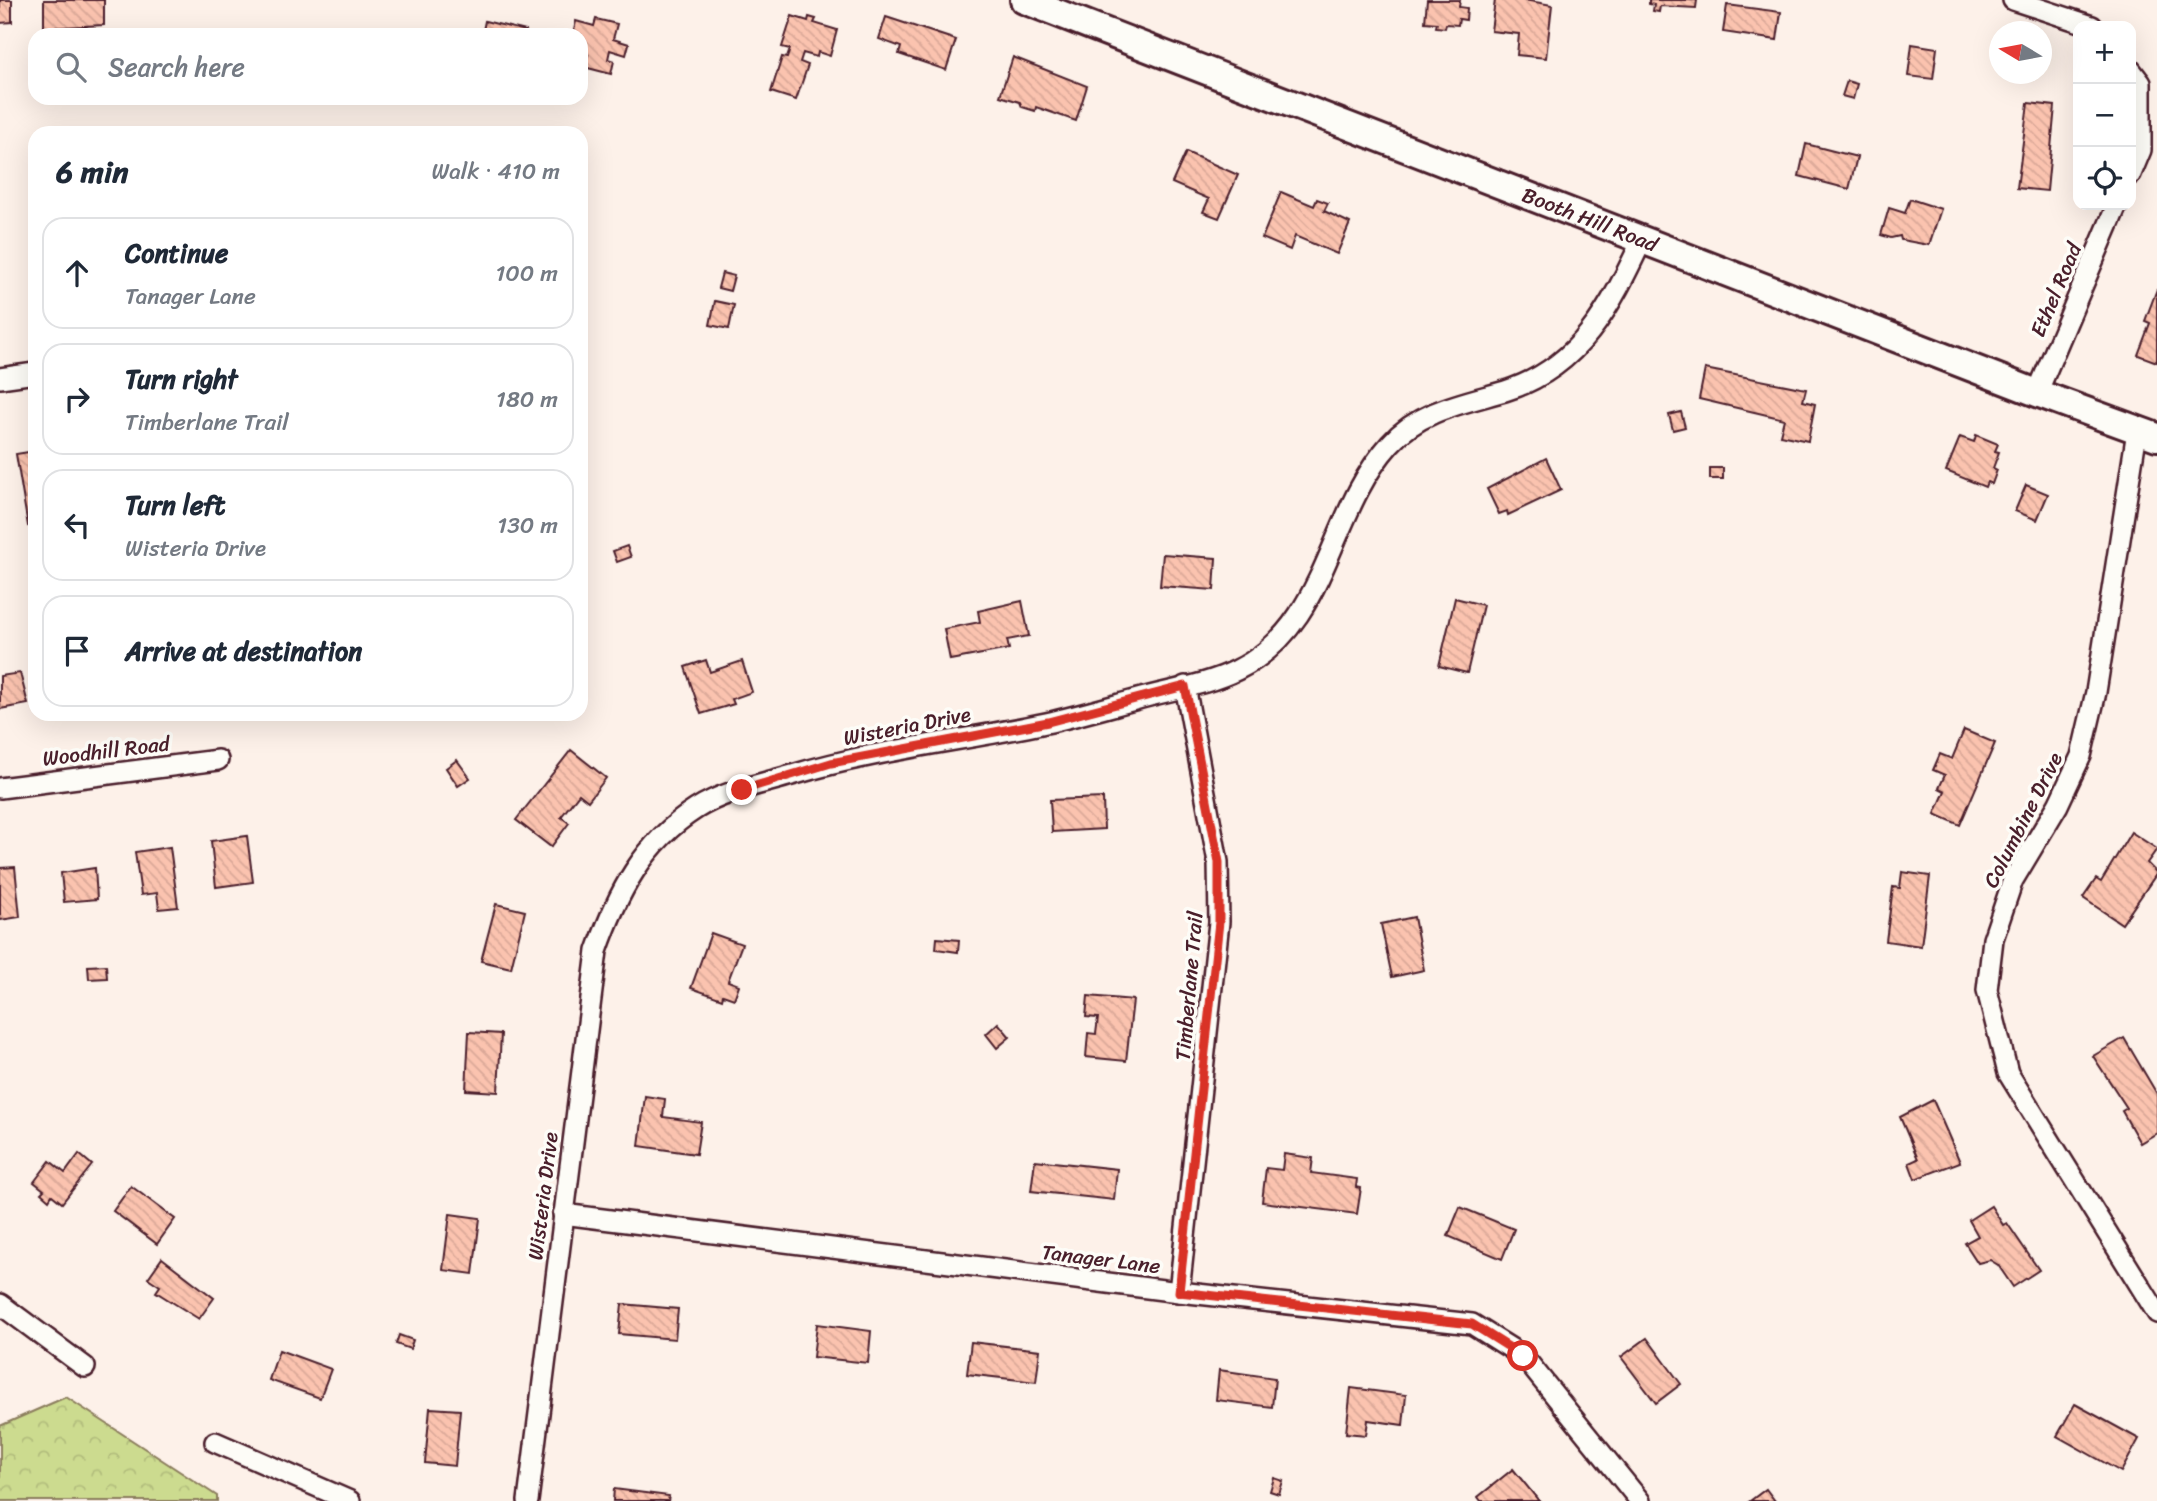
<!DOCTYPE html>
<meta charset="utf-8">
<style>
:root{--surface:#fff;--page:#f6f6f7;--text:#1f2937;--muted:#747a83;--line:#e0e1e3}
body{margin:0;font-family:Sriracha,sans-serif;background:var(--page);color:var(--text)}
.controls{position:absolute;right:21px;top:21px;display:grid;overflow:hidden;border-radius:14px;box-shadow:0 7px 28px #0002}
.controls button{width:63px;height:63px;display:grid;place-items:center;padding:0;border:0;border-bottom:2px solid var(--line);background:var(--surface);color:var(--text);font:35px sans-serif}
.compass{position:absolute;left:1989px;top:21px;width:63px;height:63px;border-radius:50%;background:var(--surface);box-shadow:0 7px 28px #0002;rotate:280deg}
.stop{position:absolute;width:21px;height:21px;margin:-16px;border:5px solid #d93025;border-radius:50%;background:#fff}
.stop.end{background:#d93025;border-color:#fff;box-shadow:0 2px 7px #0008}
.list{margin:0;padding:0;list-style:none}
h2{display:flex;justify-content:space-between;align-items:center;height:91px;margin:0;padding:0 28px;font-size:30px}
h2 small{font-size:23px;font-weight:400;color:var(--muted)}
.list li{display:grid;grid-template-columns:46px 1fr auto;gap:21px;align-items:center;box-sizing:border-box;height:112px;margin:0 14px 14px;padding:0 14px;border:2px solid var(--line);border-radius:21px}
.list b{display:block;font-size:26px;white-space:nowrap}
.list p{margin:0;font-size:23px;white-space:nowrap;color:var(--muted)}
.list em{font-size:23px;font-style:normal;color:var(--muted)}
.icon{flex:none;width:38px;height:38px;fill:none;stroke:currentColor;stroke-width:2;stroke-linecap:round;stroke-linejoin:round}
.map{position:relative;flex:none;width:2157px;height:1501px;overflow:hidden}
.search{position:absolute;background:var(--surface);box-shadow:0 7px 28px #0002;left:28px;top:28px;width:560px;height:77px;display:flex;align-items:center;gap:18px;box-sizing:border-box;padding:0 24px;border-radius:21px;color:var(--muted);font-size:26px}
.panel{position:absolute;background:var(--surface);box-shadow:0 7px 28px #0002;left:28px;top:126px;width:560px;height:595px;border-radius:21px}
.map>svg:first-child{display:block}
.forest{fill:url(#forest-crowns);stroke:#8b7d5d;stroke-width:2}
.building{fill:url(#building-back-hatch);stroke:#4a1f2b;stroke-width:2}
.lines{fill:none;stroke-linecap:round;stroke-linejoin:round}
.street-casing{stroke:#4a1f2b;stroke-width:24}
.secondary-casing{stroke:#4a1f2b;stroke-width:32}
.street{stroke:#fdfcf7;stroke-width:19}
.secondary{stroke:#fdfcf7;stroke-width:26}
.route{stroke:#d93025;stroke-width:9}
.labels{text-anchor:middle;stroke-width:7;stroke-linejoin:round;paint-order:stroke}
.street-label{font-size:21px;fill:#4a1f2b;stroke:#fdfcf7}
</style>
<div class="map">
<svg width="2157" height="1501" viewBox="0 0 2157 1501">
<defs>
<pattern id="forest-crowns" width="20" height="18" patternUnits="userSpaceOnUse" patternTransform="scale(1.75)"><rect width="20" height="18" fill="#ccdb8f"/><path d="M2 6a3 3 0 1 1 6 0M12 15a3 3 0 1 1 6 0" fill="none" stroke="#b1bc7c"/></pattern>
<pattern id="building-back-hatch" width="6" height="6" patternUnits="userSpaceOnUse" patternTransform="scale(1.75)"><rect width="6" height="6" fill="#fbc3af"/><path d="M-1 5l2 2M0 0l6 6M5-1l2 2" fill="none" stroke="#d9a797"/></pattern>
</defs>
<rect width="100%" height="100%" fill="#fdf1e9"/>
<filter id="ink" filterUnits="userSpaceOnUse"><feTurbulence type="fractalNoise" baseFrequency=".0143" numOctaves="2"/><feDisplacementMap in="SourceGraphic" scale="14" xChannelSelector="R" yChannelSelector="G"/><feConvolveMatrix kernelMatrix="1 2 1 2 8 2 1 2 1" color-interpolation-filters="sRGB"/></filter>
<g filter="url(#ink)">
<polygon class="forest" points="66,1397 217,1496 217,1501 0,1501 0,1426"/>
<g class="building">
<polygon points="0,0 12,0 12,22 0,23"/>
<polygon points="44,0 104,0 104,25 44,28"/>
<polygon points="1427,0 1460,0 1459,7 1467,8 1466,20 1459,19 1458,25 1446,24 1445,28 1436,27 1437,23 1425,22"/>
<polygon points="1495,0 1524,0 1552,5 1546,58 1517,55 1519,34 1491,31"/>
<polygon points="1649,0 1697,0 1696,8 1660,6 1659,12 1653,11 1654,5 1649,4"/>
<polygon points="1727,5 1781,12 1777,40 1723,32"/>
<polygon points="792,16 808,21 809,17 816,19 814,23 837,30 830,56 818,52 817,57 803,53 800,62 808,65 796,100 771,92 782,57 787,58 790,49 782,47"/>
<polygon points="886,17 956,40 946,70 899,54 901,47 879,39"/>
<polygon points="596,19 617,24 613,39 629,44 626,55 610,50 608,59 614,61 611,74 584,67 588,55 581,53 581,35 573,35 576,21 594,26"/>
<polygon points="485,21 526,31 525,35 482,35"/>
<polygon points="1912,44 1937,48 1933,79 1908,76"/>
<polygon points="1013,57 1087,86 1076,121 1036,107 1035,111 1022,107 1020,102 1000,96"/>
<polygon points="1847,81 1857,84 1853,99 1842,96"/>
<polygon points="2028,103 2055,106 2047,191 2017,188"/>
<polygon points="1806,144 1857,157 1849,189 1799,176"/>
<polygon points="1186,152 1238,175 1219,218 1203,212 1209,199 1172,183"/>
<polygon points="1281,192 1314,206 1317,199 1328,203 1324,211 1350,223 1337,254 1295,236 1290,250 1262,238"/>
<polygon points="1910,199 1941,209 1929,245 1901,240 1900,236 1891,238 1881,235 1889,208 1905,213"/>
<polygon points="722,273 734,276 730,291 718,288"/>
<polygon points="2157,289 2157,362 2138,355 2150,323 2145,321"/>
<polygon points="715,301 734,305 729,329 710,325"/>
<polygon points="1705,369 1806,389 1803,401 1815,404 1808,441 1780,435 1784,419 1699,399"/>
<polygon points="1681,412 1685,427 1673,430 1669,415"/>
<polygon points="1976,435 1998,444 1995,451 1999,452 1993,468 1997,470 1992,484 1987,482 1985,487 1946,471 1960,437 1974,442"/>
<polygon points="35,451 35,525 28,526 16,454"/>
<polygon points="1546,458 1561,490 1508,515 1507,511 1499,514 1487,489"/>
<rect x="1710" y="468" width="13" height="11"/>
<polygon points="2026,485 2048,494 2037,520 2015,511"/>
<polygon points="627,546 631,557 617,562 613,551"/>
<polygon points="1163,554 1216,558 1214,590 1160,586"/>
<polygon points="1455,598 1483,605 1467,673 1439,666"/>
<polygon points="1022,601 1029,636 1007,640 1009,649 950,660 944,629 980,622 978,611"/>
<polygon points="706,660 710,672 742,661 752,692 732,699 734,704 701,714 685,667"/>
<polygon points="20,673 28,704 0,709 0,676"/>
<polygon points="1964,730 1995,743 1960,825 1935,814 1945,791 1939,788 1945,775 1933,770 1940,754 1952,759"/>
<polygon points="571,750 606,778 588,801 579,794 561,817 569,823 551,847 516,820"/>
<polygon points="457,760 470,778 458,786 446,768"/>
<polygon points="1103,798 1104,829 1052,832 1050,800"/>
<polygon points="2131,832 2157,849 2147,863 2157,873 2122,924 2083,898 2096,879 2101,882"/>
<polygon points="247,836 253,882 216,887 211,841"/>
<polygon points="170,847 178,907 159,909 157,893 141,895 135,852"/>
<polygon points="15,867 20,917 0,920 0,868"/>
<polygon points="95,868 97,899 64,902 61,873"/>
<polygon points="1902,872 1930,876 1921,946 1886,941 1893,887 1900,888"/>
<polygon points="496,904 525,911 511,968 481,961"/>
<polygon points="1414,917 1424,970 1392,977 1381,924"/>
<polygon points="711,933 742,944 728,981 739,985 734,999 723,995 722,999 691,988"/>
<polygon points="937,938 959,940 958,952 936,949"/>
<polygon points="106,965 107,978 89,979 88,966"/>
<polygon points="1088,996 1133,1000 1126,1061 1086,1057 1088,1033 1096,1034 1098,1018 1086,1017"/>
<polygon points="998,1023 1010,1037 997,1048 986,1034"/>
<polygon points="469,1032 501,1034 498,1092 466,1090"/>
<polygon points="2124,1038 2157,1094 2157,1133 2140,1143 2122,1111 2127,1108 2093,1056"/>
<polygon points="645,1096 665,1099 663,1117 701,1122 696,1154 639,1146"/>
<polygon points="1933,1100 1960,1162 1915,1179 1909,1163 1918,1159 1900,1117"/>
<polygon points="79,1154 92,1165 62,1203 52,1195 49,1200 41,1193 44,1190 34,1182 50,1161 65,1173"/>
<polygon points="1284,1154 1313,1158 1311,1173 1357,1179 1356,1187 1361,1188 1357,1214 1262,1202 1266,1168 1282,1170"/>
<polygon points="1035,1160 1117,1169 1114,1200 1031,1191"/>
<polygon points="131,1186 175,1219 157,1244 113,1211"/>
<polygon points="1991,1206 2003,1225 2007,1223 2039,1270 2013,1287 1998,1265 1990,1260 1978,1263 1965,1243 1978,1236 1969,1220"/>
<polygon points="1460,1207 1514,1229 1502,1259 1448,1236"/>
<polygon points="450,1214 480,1218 473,1274 443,1270"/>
<polygon points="162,1258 214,1298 199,1319 156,1292 160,1286 148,1278"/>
<polygon points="622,1304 678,1309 675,1339 619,1334"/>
<polygon points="817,1324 871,1331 868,1363 813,1357"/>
<polygon points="399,1335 413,1340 410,1349 396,1344"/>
<polygon points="1647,1338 1681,1384 1656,1403 1621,1357"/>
<polygon points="971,1342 1040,1350 1036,1382 967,1374"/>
<polygon points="279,1350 331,1369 320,1398 269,1380"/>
<polygon points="1219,1370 1275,1378 1272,1407 1216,1400"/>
<polygon points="1351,1388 1406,1395 1403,1425 1368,1420 1366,1435 1346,1433"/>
<polygon points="2075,1404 2139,1439 2121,1472 2057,1436"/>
<polygon points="430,1408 460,1410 455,1466 425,1463"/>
<polygon points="1513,1469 1539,1501 1481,1501 1478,1497"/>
<polygon points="1274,1478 1283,1481 1279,1494 1270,1491"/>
<polygon points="614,1489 669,1496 668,1501 613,1501"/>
<polygon points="1766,1489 1775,1501 1750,1501"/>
</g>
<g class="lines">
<g class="street-casing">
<g id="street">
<polyline points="2013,0 2092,26"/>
<polyline points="2131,70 2141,83 2141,150 2131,174"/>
<polyline points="0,378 35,373"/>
<polyline points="2037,393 2117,205"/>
<polyline points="2137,431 2096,692 2081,756 2058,805 2013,880 1993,939 1987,990 2008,1073 2157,1313"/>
<polyline points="0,788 218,760"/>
<polyline points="563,1214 1179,1292 1472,1324 1523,1356 1640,1501"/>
<polyline points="1179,1292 1219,922 1218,862 1185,686"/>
<polyline points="0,1304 85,1367"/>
<polyline points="215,1442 350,1501"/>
<path d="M528,1501L597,951C617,894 643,843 696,809C724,791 761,784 792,775C875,750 962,741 1046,723C1077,716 1108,707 1138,699C1170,690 1207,685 1237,670C1329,625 1327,514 1390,444C1420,410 1464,403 1505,391C1580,368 1611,306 1642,240"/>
</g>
</g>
<g class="secondary-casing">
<g id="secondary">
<path id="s1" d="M1024,0L2037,393L2157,437"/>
</g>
</g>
<use href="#street" class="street"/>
<use href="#secondary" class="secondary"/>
</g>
</g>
<g class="lines" filter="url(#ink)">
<polyline class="route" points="742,790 831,763 1048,722 1185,686 1219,862 1219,922 1179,1292 1472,1324 1523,1356"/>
</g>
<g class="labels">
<g class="street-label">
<text dy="7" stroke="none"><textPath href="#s1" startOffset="607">Booth Hill Road</textPath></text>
<text transform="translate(2056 290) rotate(-67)" y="7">Ethel Road</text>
<text transform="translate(907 726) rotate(-11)" y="7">Wisteria Drive</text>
<text transform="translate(106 751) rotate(-7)" y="7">Woodhill Road</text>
<text transform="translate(2023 820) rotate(-63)" y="7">Columbine Drive</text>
<text transform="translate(1189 986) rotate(-85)" y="7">Timberlane Trail</text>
<text transform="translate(543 1196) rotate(-83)" y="7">Wisteria Drive</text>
<text transform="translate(1101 1259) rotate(7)" y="7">Tanager Lane</text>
</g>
</g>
</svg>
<div class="controls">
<button>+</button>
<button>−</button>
<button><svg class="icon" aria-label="locate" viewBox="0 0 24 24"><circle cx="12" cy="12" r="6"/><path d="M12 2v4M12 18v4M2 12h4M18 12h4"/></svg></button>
</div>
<svg class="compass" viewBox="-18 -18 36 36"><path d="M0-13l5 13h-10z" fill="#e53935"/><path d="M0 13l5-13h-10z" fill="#747a83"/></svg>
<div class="stop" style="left:1523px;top:1356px"></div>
<div class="stop end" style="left:742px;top:790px"></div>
<div class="search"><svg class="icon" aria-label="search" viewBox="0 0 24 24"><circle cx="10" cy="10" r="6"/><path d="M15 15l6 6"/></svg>Search here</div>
<section class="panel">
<h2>6 min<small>Walk · 410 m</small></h2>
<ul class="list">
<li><svg class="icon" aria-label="ahead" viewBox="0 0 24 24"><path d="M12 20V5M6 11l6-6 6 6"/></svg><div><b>Continue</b><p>Tanager Lane</p></div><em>100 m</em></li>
<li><svg class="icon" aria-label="right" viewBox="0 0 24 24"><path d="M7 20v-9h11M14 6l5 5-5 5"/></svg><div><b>Turn right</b><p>Timberlane Trail</p></div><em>180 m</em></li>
<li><svg class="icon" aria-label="left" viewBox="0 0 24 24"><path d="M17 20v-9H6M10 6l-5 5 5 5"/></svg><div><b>Turn left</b><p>Wisteria Drive</p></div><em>130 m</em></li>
<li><svg class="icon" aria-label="arrive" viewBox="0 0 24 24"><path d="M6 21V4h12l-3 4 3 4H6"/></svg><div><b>Arrive at destination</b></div></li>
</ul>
</section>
</div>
